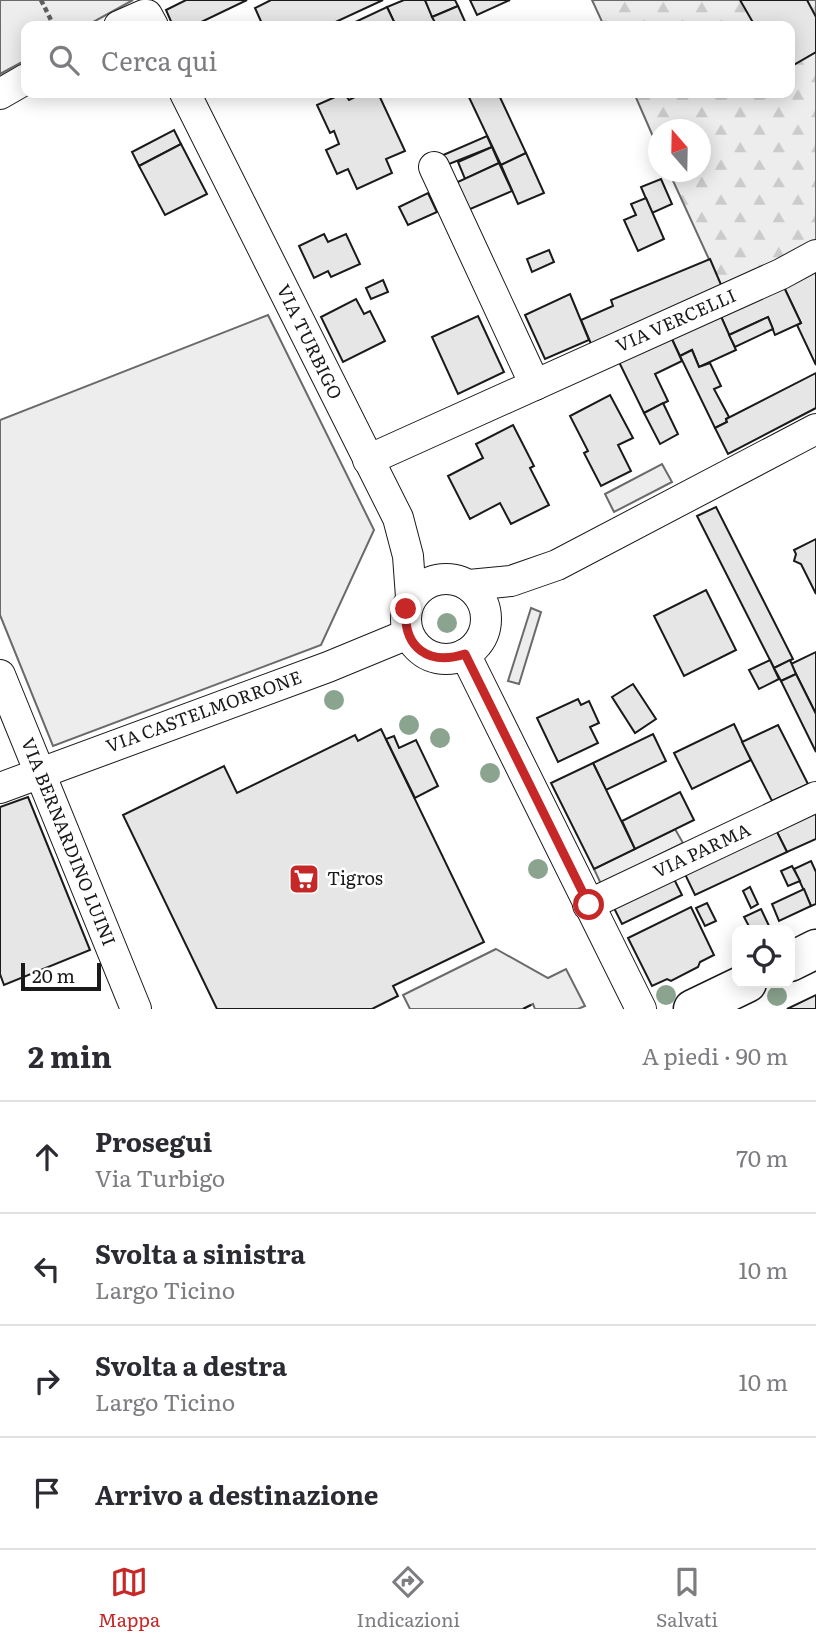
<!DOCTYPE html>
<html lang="it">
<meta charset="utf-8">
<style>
:root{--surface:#fff;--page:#f2f2f3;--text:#2b2b33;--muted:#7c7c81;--line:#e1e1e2;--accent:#c62828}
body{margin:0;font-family:Literata,serif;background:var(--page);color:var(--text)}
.controls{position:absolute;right:21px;bottom:21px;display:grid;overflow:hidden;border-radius:14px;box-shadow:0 4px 18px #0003}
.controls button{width:63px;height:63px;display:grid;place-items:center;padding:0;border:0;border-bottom:2px solid var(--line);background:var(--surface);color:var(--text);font:35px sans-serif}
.compass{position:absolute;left:648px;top:119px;width:63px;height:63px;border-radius:50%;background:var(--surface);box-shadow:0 4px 18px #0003;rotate:340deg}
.scale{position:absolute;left:21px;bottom:18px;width:80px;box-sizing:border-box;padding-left:7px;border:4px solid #1a1a1a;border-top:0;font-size:19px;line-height:24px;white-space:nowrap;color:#1a1a1a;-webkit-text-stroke:5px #fff;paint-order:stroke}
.stop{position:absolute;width:21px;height:21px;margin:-16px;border:5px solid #c62828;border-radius:50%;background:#fff}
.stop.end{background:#c62828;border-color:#fff;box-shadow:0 2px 7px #0008}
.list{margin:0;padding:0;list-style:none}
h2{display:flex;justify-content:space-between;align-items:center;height:91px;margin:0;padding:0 28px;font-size:30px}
h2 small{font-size:23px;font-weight:400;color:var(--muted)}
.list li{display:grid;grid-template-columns:46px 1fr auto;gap:21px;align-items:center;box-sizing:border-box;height:112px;padding:0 28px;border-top:2px solid var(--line)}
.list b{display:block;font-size:26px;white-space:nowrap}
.list p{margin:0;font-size:23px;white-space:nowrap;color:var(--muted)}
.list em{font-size:23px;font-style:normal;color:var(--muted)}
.icon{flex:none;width:38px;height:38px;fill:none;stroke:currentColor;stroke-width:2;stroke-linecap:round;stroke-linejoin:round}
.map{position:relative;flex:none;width:816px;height:1009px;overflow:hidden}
.search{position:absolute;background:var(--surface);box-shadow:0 4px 18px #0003;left:21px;right:21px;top:21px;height:77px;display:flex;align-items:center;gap:18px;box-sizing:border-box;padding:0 24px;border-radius:14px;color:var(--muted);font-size:26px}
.sheet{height:539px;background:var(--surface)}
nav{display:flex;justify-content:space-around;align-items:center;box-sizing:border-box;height:98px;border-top:2px solid var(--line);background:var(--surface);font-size:19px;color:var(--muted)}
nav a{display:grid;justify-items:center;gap:4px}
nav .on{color:var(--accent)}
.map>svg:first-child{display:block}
.built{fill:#ededed;stroke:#6a6a6a;stroke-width:2}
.forest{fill:url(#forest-firs);stroke:#6a6a6a;stroke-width:2}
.building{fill:#e6e6e6;stroke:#1a1a1a;stroke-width:2}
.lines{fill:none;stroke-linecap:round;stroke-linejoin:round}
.minor-casing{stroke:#1a1a1a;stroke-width:32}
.major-casing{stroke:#1a1a1a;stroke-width:41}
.path{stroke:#5f5f5f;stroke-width:4.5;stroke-dasharray:5 3.5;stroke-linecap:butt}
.minor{stroke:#fff;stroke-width:30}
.major{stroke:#fff;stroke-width:38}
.fence{stroke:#1a1a1a;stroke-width:2;stroke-dasharray:9 3.5;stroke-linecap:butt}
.tree{fill:#8aa48f}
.route{stroke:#c62828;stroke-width:9}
.labels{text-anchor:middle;stroke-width:5;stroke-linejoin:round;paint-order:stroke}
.street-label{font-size:18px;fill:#1a1a1a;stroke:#fff}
.poi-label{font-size:18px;fill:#1a1a1a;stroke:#fff;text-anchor:start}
</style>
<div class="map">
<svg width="816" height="1009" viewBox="0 0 816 1009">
<defs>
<pattern id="forest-firs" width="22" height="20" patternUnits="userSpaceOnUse" patternTransform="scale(1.75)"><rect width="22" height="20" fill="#ededed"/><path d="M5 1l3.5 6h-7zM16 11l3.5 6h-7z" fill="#cbcbcb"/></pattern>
</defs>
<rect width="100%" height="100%" fill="#fff"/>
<g class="built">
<polygon points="0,0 133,0 86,26 26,26 26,60 0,74"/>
<polygon points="268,315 374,530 321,645 53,746 0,615 0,420"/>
<polygon points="662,464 672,482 614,512 605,494"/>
<polygon points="531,608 541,612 519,684 508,681"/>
<polygon points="675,829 683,843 601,884 594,869"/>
<polygon points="496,949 548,978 566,969 585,1006 578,1009 535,1009 533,1004 523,1009 410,1009 403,995"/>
</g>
<polygon class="forest" points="592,0 816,0 816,245 724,292 669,172 700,172 700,130 658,130 658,148 634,93 790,93 790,26 604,26"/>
<g class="building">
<polygon points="186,0 247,0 193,26 173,26 166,10"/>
<polygon points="271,0 383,0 327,26 263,26 255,8"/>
<polygon points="404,0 425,0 437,26 396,26 387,7"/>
<polygon points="425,0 455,0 458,6 432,17"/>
<polygon points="470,0 510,0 477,15"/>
<polygon points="740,0 807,0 816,17 816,52 790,67 790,26 755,26"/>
<polygon points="458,6 467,26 437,26 432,17"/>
<polygon points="387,7 396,26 352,26 351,24"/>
<polygon points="344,93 349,100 363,93 378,93 405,151 386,159 392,173 357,189 348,169 337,174 326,150 339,144 334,131 330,133 317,105"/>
<polygon points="467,93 498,93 526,153 501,165"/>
<polygon points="174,130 181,144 139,166 132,152"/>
<polygon points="487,136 492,147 439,168 434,159"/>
<polygon points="181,144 207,194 165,215 139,166"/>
<polygon points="492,147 499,163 465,179 458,162"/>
<polygon points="526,153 544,193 518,204 501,165"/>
<polygon points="499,163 512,191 461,213 449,186"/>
<polygon points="661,179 672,204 652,213 641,187"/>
<polygon points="428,193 437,212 408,225 399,207"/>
<polygon points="646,198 664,239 638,251 624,220 636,215 631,204"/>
<polygon points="324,234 328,242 346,234 360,264 331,277 328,271 314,278 299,246"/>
<polygon points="549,250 554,262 532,272 527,259"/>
<polygon points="710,259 725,294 594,351 581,320 613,306 611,300"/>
<polygon points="816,268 816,365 797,325 801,323 782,283"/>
<polygon points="383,280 388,292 371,299 366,288"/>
<polygon points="782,283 801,323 775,335 768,317 729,335 719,312"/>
<polygon points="570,294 589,340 545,359 525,315"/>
<polygon points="356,299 364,314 370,311 385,341 343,362 321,317"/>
<polygon points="719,312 736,350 699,367 692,350 680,356 670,335"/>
<polygon points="478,316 504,372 458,394 432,337"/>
<polygon points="768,317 773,329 735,347 729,335"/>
<polygon points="670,335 682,361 655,374 668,401 644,413 618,360"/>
<polygon points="692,350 699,367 710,363 721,386 714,389 729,417 726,419 727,422 715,428 680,356"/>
<polygon points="816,373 816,408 728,454 715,428 727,422 726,419"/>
<polygon points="610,395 633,438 618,445 631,471 601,486 584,453 588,451 570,416"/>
<polygon points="663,403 678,434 660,444 644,413"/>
<polygon points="513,425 534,466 530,468 549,505 511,524 500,503 470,519 448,476 483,458 476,444"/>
<polygon points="716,507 793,659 774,668 697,516"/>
<polygon points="816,539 816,594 801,564 794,561 796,554 794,550"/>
<polygon points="706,590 736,650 684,676 654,616"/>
<polygon points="816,652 816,714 791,664"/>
<polygon points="770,660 779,679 759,689 749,670"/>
<polygon points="790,660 796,674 781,681 774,668"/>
<polygon points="796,674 816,714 816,752 781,681"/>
<polygon points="633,684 656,719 635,733 612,697"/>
<polygon points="578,699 581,705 589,701 599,723 590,727 598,743 558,762 537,718"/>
<polygon points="734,724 751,760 692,789 674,753"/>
<polygon points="778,725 808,784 772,801 742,742"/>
<polygon points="381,729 484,942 393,986 398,996 372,1009 217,1009 123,815 224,766 237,793 355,735 358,741"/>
<polygon points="653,734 666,761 606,790 593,763"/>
<polygon points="394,736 399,748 416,740 438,786 415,798 386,739"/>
<polygon points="593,763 635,849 594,869 551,783"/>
<polygon points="680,792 694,820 635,849 622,821"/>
<polygon points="28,797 90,950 4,985 0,974 0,807"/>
<polygon points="816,806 816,839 787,852 774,826"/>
<polygon points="774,826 787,852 695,895 683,870"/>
<polygon points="811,861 816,872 816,904 811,906 794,869"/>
<polygon points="792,866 800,881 788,886 781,871"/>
<polygon points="672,875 682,895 622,924 612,904"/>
<polygon points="750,887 758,904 751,908 743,891"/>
<polygon points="804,889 811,906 779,921 772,904"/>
<polygon points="707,903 716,921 705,926 696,908"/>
<polygon points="691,907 714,955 700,962 698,967 671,981 667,979 652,986 628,938"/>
<polygon points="761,909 770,928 751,930 744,917"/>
<polygon points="816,995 816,1009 787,1009"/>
</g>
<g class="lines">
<g class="minor-casing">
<g id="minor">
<polyline points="119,26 144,15 147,15 153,26"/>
<polyline points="185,93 398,518 408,556 411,597"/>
<polyline points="0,94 26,79"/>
<polyline points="434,167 535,385"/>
<polyline points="368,460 781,274 816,255"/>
<circle cx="446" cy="619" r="40"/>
<polyline points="469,585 511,581 557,565 816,429"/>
<polyline points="465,654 641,1009"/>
<polyline points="0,675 136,1009"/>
<polyline points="0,788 328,667 408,634"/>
<polyline points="588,905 816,797"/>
</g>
</g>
<g class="major-casing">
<g id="major">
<polyline points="790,962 816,949"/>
<polyline points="693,1009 747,983"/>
</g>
</g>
<polyline class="path" points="41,0 54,26"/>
<use href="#minor" class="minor"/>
<use href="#major" class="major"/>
<polyline class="fence" points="523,1009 533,1004"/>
</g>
<g class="tree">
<circle cx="447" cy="623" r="10"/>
<circle cx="334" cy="700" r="10"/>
<circle cx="409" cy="725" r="10"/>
<circle cx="440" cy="738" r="10"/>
<circle cx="490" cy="773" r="10"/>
<circle cx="538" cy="869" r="10"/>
<circle cx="666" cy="995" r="10"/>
<circle cx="777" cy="996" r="10"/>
</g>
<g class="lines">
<path class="route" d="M406,609C403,648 429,666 465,654L589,905"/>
</g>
<defs>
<g id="supermarket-square" transform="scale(1.575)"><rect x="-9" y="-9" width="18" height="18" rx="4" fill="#c62828" stroke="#fff"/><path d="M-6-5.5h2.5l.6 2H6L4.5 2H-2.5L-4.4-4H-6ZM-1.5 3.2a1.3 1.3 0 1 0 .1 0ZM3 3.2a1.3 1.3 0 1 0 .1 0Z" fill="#fff"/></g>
</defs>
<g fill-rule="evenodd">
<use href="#supermarket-square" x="304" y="879"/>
</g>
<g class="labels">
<g class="street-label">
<text transform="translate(676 321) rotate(-24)" y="6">VIA VERCELLI</text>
<text transform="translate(309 342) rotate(64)" y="6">VIA TURBIGO</text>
<text transform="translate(204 712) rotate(-20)" y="6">VIA CASTELMORRONE</text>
<text transform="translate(68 842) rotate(68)" y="6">VIA BERNARDINO LUINI</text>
<text transform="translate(702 851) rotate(-25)" y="6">VIA PARMA</text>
</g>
<g class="poi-label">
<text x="327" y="885">Tigros</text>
</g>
</g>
</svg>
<div class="controls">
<button><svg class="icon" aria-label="locate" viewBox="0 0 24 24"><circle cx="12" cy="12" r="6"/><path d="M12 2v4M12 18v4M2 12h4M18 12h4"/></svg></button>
</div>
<svg class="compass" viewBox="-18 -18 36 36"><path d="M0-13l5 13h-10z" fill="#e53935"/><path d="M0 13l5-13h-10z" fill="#7c7c81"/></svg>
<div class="scale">20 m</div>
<div class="stop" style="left:589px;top:905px"></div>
<div class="stop end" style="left:406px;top:609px"></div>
<div class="search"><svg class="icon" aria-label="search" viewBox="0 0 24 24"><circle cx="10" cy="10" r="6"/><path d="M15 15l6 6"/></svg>Cerca qui</div>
</div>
<section class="sheet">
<h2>2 min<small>A piedi · 90 m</small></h2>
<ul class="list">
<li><svg class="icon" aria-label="ahead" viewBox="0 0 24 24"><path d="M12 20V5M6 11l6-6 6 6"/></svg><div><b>Prosegui</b><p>Via Turbigo</p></div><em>70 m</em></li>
<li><svg class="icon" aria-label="left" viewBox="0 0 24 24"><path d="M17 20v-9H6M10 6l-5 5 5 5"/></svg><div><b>Svolta a sinistra</b><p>Largo Ticino</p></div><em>10 m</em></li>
<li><svg class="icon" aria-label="right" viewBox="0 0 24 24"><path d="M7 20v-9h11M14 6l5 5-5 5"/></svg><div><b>Svolta a destra</b><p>Largo Ticino</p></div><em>10 m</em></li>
<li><svg class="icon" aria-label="arrive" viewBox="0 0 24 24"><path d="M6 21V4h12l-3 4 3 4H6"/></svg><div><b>Arrivo a destinazione</b></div></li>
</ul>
</section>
<nav>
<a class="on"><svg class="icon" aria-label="map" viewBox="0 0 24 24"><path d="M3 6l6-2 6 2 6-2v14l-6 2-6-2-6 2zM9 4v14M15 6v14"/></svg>Mappa</a>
<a><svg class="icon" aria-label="directions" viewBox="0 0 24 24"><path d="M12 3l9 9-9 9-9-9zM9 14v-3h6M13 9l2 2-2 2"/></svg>Indicazioni</a>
<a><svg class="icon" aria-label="saved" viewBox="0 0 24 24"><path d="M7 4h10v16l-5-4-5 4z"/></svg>Salvati</a>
</nav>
